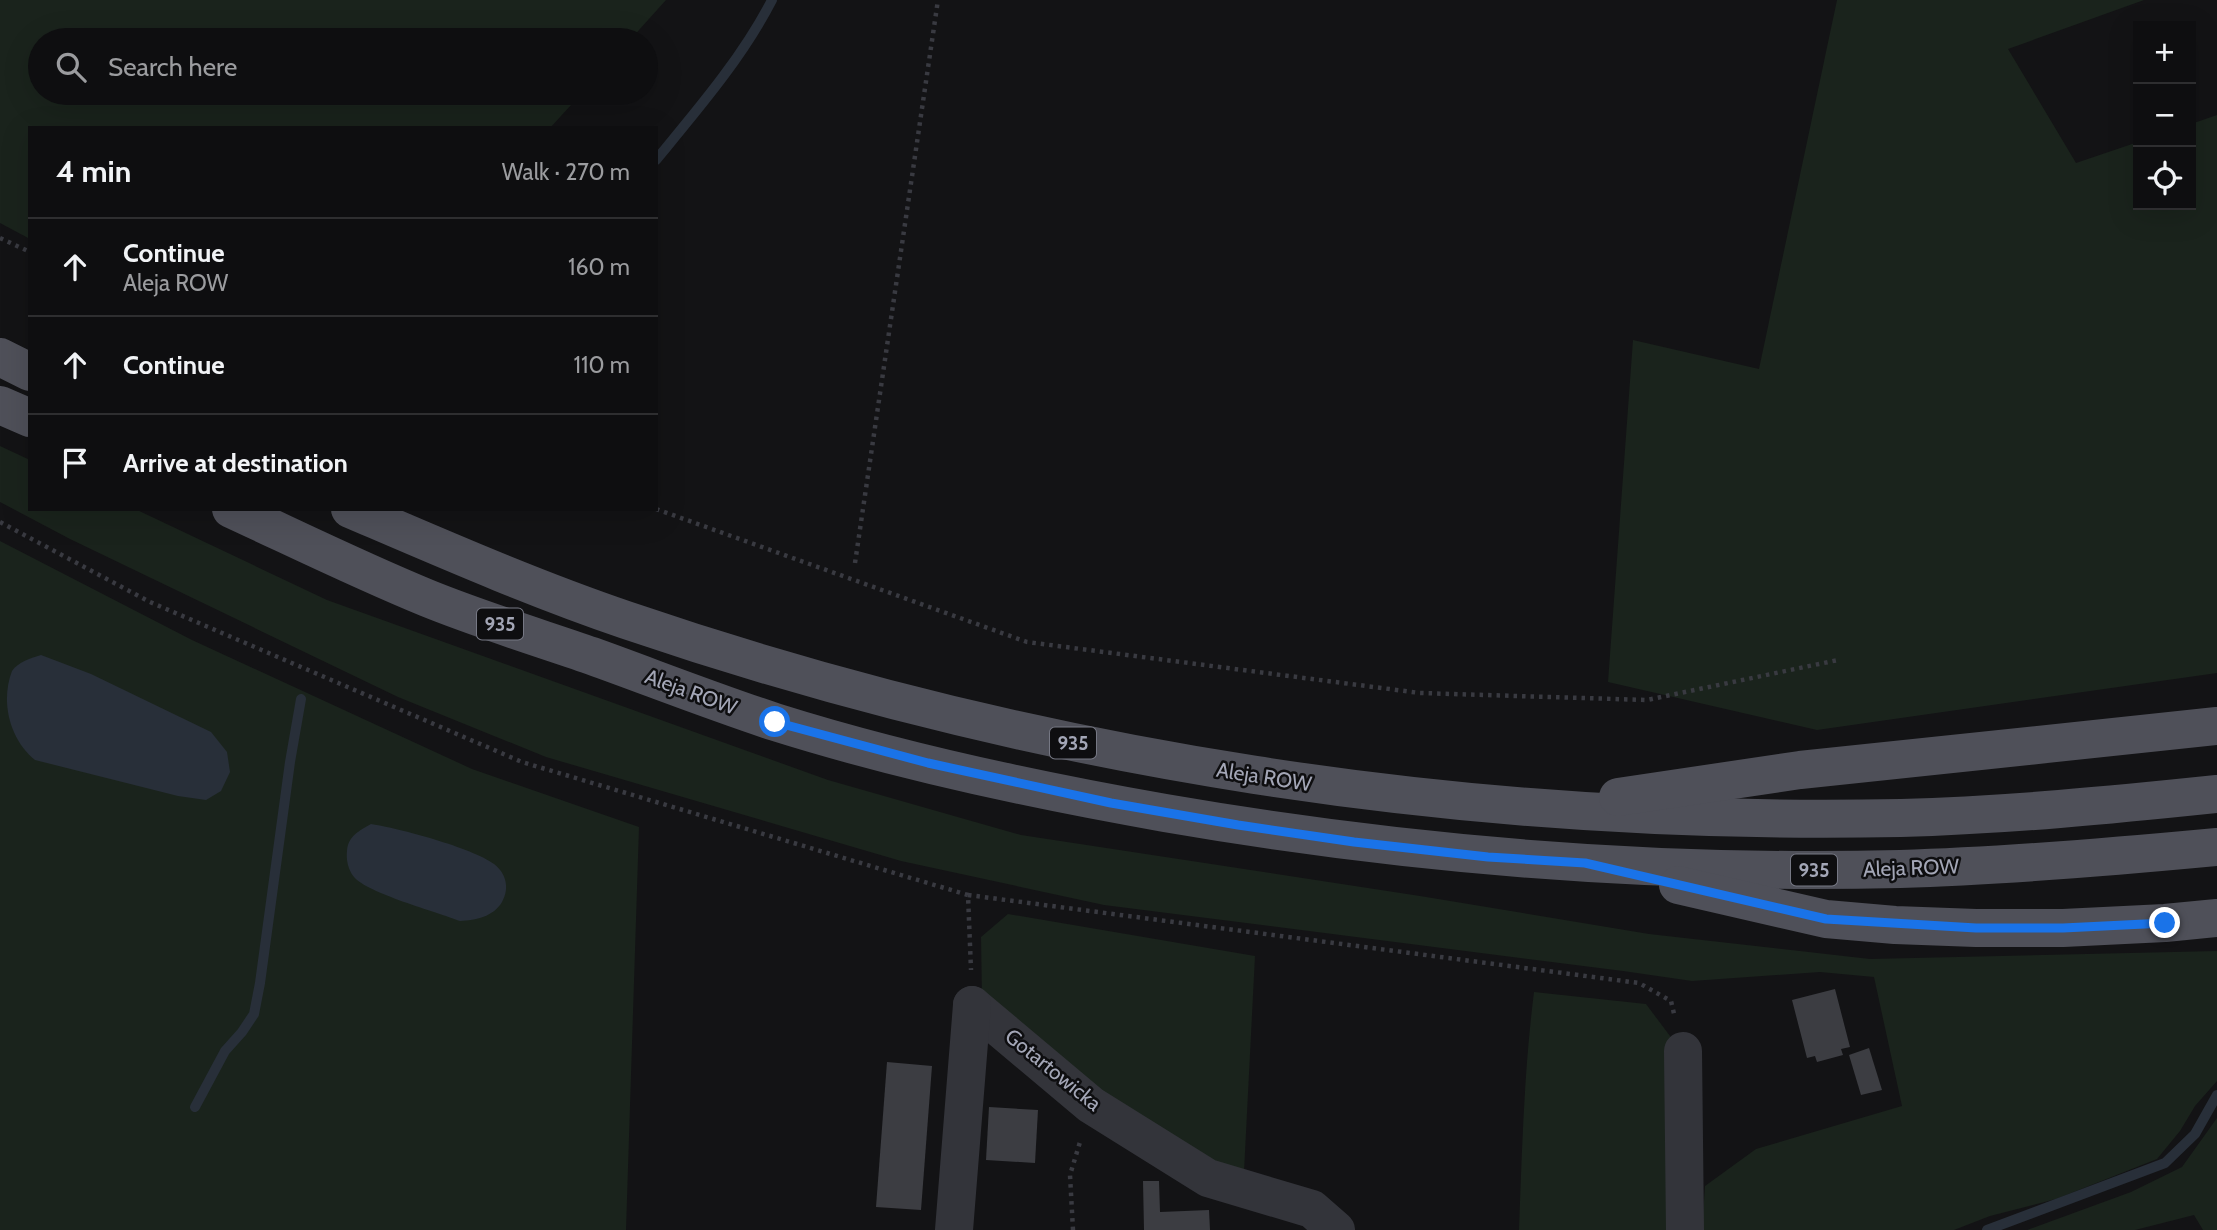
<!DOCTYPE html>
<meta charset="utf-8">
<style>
:root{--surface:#0e0e10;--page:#1c1c1e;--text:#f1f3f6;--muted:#9b9c9f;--line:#2e2e30}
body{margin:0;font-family:Cabin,sans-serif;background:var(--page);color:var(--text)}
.controls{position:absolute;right:21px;top:21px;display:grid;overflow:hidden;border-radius:0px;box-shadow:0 7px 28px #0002}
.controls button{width:63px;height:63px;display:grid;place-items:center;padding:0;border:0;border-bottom:2px solid var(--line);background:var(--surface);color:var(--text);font:35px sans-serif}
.stop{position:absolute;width:21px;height:21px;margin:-16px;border:5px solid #1a73e8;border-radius:50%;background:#fff}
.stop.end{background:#1a73e8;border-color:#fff;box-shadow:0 2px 7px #0008}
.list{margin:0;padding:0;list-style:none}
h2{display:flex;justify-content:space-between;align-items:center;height:91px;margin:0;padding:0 28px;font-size:30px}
h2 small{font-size:23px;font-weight:400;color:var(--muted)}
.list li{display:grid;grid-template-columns:46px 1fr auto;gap:21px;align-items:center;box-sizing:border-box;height:98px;padding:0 28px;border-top:2px solid var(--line)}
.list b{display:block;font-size:26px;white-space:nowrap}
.list p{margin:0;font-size:23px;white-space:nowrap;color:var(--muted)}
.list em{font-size:23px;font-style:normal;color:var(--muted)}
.icon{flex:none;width:38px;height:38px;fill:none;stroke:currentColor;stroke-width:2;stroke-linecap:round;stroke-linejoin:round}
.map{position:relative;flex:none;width:2217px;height:1230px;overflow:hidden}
.search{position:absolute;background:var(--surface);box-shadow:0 7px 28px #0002;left:28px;top:28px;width:630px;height:77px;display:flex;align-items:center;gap:18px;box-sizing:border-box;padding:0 24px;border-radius:38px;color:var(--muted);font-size:26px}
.panel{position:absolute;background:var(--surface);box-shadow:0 7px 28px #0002;left:28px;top:126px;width:630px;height:385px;border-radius:0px}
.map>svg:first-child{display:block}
.green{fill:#1a231c}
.water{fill:#282f39}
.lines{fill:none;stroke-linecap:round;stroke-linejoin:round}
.stream{stroke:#282f39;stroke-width:10}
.building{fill:#3c3d42}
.path{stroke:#393a41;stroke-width:4.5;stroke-dasharray:3.5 5;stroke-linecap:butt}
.minor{stroke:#33343a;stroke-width:38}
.major{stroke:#4f5059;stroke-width:38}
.route{stroke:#1a73e8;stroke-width:9}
.labels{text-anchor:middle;stroke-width:5;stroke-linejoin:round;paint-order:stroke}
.shield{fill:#0e0e10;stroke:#767884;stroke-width:2}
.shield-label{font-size:19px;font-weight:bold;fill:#a3a6b6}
.street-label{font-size:21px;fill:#a3a6b6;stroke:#0e0e10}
</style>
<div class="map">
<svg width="2217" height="1230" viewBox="0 0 2217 1230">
<rect width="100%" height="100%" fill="#131315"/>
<g class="green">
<polygon points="0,0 666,0 630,40 40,40 40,93 582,93 550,128 30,128 30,239 0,223"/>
<polygon points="1837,0 2144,0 2008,49 2076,163 2138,142 2138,205 2191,205 2191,124 2217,115 2217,673 1817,730 1608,682 1633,340 1759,369"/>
<polygon points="0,446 30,460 30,509 135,509 327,600 828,780 1021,835 1420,896 1649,934 1870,959 2217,951 2217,1081 2195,1106 2180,1131 2157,1159 2056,1199 1990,1216 1954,1230 1702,1230 1705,1186 1756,1149 1902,1106 1874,977 1820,972 1692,981 1623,971 1104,905 901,861 546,757 398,697 70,539 0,502"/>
<polygon points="0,541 192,640 472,769 639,827 626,1230 0,1230"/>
<polygon points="1008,914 1255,956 1244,1172 1218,1169 1096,1087 982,999 981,937"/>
<path d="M1534,992L1646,1004L1673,1040L1677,1230H1519C1522,1150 1524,1071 1534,992Z"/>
<polygon points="2217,1118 2217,1230 2203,1230 2194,1215 2135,1230 2027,1230 2131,1192 2182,1167"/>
</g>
<g class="water">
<path d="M41,655L91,674L211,732L227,752L230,772L221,791L206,800L178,796L35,760C10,740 0,702 12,671C18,662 31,658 41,655Z"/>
<path d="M371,824C398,828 473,848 494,864C506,873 510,888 502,902C493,917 476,920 460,921C437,912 367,893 354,877C348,870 346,859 347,851C348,836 359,831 371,824Z"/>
</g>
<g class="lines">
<g class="stream">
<path d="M656,160C698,109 742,58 772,0"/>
<polyline points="195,1107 225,1051 242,1032 254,1014 260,983 290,762 301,699"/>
<polyline points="1987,1230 2165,1163 2195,1134 2217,1095"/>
</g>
</g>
<g class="building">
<polygon points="1835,989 1850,1047 1841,1049 1843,1055 1817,1062 1815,1056 1807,1058 1792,1000"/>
<polygon points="1869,1048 1882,1090 1861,1095 1849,1055"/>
<polygon points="887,1062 932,1066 921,1210 876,1207"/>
<polygon points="989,1107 1038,1110 1035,1163 986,1160"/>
<polygon points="1143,1181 1159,1181 1160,1212 1209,1210 1210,1230 1144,1230"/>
</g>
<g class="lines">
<g class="path">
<polyline points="0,238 30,252"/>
<polyline points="656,509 1027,642 1420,693 1647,700 1838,660"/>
<polyline points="0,522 150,602 522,762 968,895 971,970"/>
<polyline points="855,563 938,0"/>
<polyline points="968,895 1639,983 1671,1001 1675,1018"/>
<polyline points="1073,1230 1070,1175 1080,1142"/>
</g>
<g class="minor">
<polyline points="972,1005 1091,1105 1208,1178 1312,1209 1336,1230"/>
<polyline points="1683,1051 1685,1230"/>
<polyline points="954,1230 972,1005"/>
</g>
<g class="major">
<polyline points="0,357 30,372"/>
<polyline points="0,405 30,418"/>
<path d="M231,509C296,539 361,571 427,598C481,620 537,637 592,656C653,678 714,702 775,722C902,762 1034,790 1165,813C1408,855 1653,875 1900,869C2006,866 2111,857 2217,847"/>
<path d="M350,509C441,548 532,588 626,620C1036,760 1468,827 1901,818C2007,815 2112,805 2217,794"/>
<polyline points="1618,797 1800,770 2217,726"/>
<polyline points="1678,885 1826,919 1895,925 1976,928 2063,928 2165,923 2217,918"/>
</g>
</g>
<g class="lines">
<polyline class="route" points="775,722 928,763 1111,803 1238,825 1354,842 1488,857 1585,863 1826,919 1976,928 2063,928 2165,923"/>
</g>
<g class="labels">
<g class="shield">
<rect x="477" y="608.5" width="46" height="31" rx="5"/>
<rect x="1050" y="727.5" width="46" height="31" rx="5"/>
<rect x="1791" y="854.5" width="46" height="31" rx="5"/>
</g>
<g class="shield-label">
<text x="500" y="631">935</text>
<text x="1073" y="750">935</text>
<text x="1814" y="877">935</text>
</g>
<g class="street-label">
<text transform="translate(691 692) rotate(20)" y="7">Aleja ROW</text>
<text transform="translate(1264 777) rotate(9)" y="7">Aleja ROW</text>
<text transform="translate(1911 868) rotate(-2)" y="7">Aleja ROW</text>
<text transform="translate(1053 1070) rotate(39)" y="7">Gotartowicka</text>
</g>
</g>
</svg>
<div class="controls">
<button>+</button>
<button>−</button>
<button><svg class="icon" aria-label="locate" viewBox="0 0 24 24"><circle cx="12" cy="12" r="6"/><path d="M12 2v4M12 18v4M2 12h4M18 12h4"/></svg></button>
</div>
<div class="stop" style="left:775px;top:722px"></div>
<div class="stop end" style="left:2165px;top:923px"></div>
<div class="search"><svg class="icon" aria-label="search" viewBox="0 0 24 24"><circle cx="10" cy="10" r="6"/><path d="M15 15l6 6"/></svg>Search here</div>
<section class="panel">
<h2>4 min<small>Walk · 270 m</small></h2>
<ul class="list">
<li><svg class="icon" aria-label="ahead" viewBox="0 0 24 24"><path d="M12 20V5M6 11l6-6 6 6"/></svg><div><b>Continue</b><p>Aleja ROW</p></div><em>160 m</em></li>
<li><svg class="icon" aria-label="ahead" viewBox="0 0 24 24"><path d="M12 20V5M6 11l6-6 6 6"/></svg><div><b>Continue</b></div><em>110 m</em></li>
<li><svg class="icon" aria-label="arrive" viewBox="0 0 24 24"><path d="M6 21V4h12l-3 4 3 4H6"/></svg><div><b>Arrive at destination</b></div></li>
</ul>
</section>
</div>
